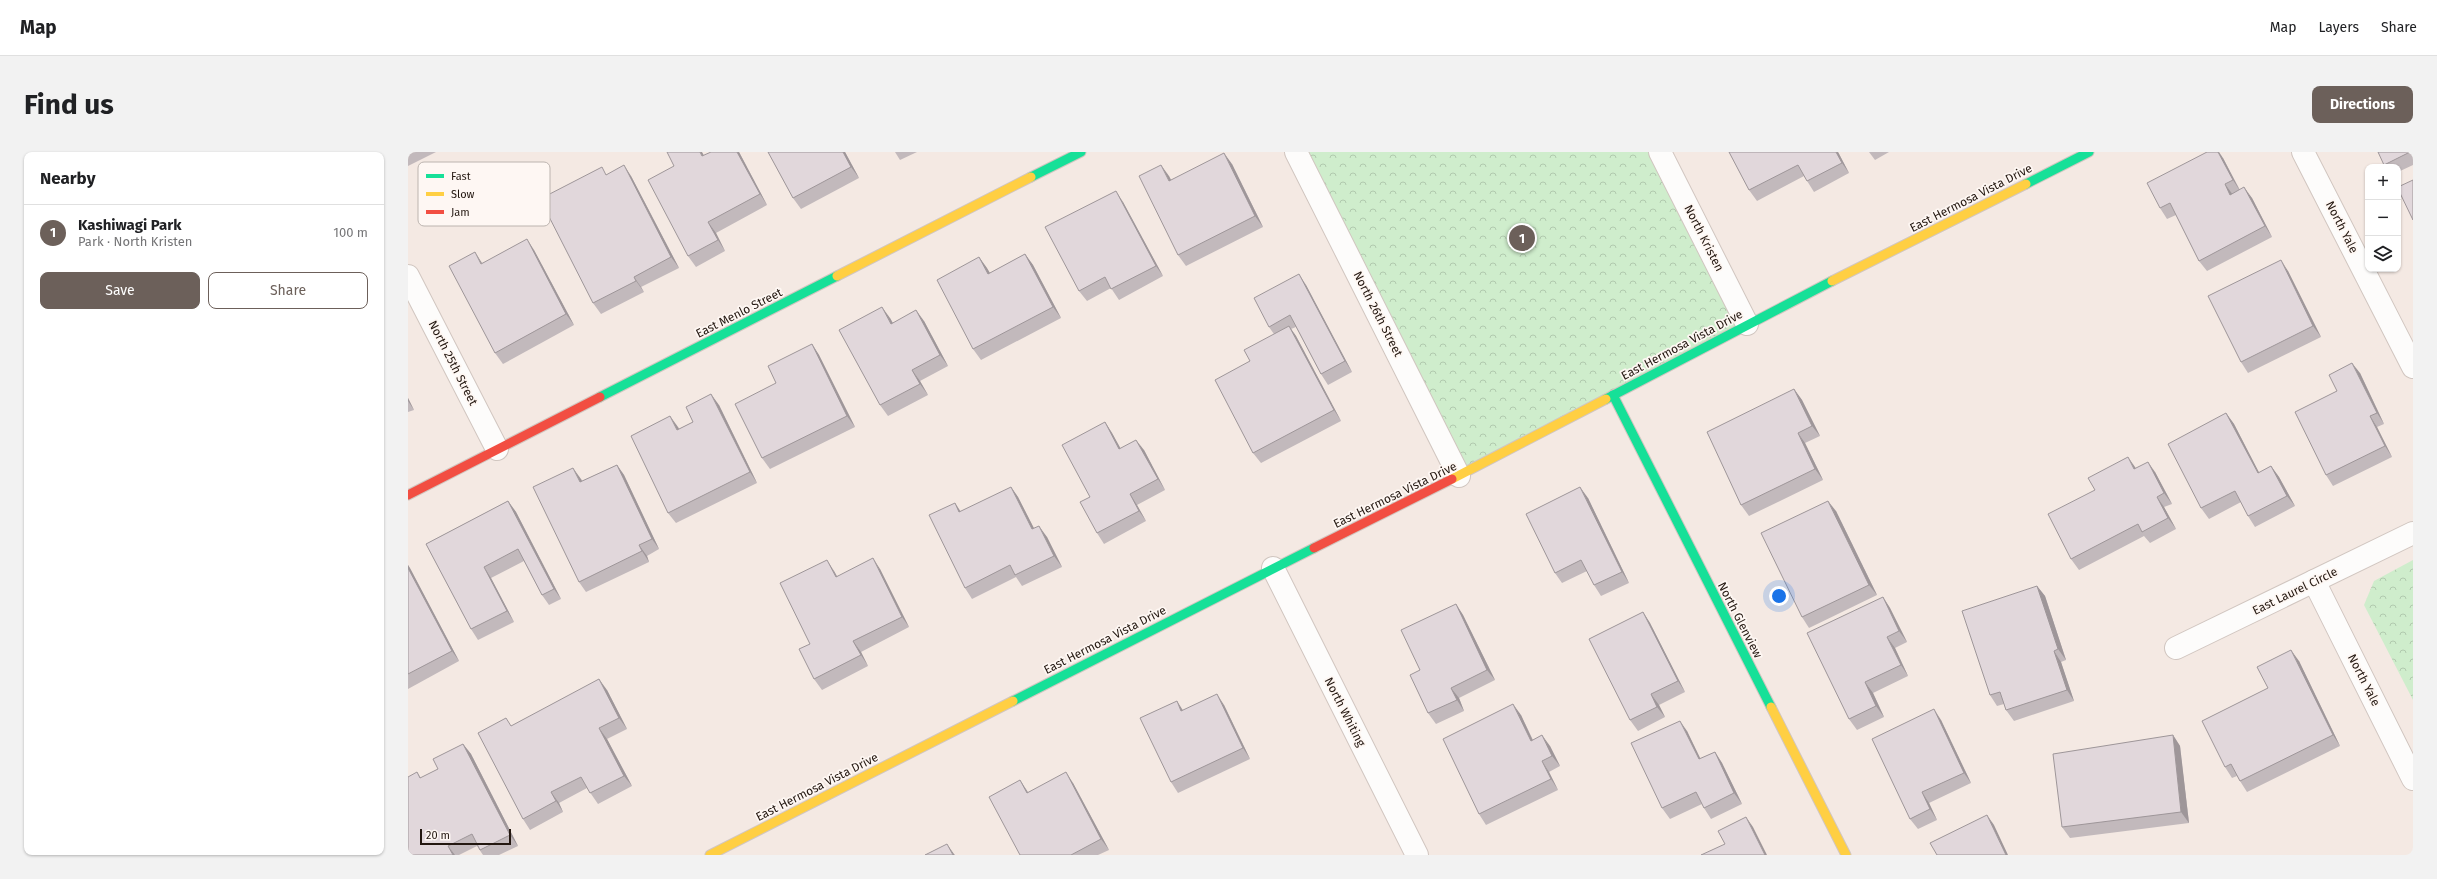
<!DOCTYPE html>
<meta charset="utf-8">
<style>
:root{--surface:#fff;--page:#f2f2f2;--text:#202124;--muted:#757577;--line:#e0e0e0;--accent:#6c605a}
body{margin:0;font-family:"Fira Sans",sans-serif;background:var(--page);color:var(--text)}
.controls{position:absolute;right:12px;top:12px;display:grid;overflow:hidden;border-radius:8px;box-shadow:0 1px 3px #0004}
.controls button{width:36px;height:36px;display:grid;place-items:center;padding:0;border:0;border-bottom:1px solid var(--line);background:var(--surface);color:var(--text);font:20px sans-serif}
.scale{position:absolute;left:12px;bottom:10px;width:91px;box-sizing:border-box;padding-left:4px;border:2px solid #231710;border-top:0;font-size:11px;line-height:14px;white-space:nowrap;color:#231710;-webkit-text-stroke:3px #fef7f3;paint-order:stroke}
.you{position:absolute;left:1371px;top:444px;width:14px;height:14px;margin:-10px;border:3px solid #fff;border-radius:50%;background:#1a73e8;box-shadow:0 0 0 6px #1a73e833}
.badge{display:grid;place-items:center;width:26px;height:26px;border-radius:50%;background:var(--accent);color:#fff;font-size:13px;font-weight:700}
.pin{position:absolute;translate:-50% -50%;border:2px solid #fff;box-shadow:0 1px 4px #0006}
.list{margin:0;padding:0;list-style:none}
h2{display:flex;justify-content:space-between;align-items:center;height:52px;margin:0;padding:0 16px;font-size:17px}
h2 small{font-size:13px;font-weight:400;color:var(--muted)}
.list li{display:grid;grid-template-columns:26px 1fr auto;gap:12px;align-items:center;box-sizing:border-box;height:56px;padding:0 16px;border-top:1px solid var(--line)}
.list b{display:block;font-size:15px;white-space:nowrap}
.list p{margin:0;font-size:13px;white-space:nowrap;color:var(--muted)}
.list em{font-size:13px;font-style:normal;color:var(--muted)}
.actions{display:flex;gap:8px;padding:12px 16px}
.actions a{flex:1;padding:9px 0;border:1px solid var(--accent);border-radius:8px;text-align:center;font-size:14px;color:var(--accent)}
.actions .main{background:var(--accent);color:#fff}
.icon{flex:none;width:22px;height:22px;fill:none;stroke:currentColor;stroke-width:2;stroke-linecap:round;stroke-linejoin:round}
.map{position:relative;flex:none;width:2005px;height:703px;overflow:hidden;border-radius:8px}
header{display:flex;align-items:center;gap:24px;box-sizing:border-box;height:56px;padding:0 20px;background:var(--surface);border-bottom:1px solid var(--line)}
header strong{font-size:19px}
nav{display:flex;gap:22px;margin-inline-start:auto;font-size:14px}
.intro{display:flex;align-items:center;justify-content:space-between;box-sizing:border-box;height:96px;padding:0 24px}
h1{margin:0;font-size:28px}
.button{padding:10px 18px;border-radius:8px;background:var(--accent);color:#fff;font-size:14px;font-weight:700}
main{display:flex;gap:24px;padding:0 24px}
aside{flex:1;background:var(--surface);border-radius:8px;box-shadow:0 1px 3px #0004}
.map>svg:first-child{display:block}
.park{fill:url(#park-crowns)}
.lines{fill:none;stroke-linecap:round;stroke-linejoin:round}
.street-casing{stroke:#d1c6c0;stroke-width:24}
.fast-casing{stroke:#d1c6c0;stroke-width:11}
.slow-casing{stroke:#d1c6c0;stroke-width:11}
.jam-casing{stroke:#d1c6c0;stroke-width:11}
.street{stroke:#fdfcfb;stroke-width:22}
.fast{stroke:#16e098;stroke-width:9}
.slow{stroke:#ffcf43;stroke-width:9}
.jam{stroke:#f24e42;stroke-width:9}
.wall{fill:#c2b9bc}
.shaded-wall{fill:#9e9699}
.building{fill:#e1d7db;stroke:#9e9699}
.labels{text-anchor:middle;stroke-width:3.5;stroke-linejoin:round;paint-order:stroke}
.street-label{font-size:12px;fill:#231710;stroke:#fef7f3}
.key{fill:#fef7f3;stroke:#bcb4af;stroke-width:1}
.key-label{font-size:11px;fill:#231710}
</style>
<header>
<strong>Map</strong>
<nav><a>Map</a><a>Layers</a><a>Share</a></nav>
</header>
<div class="intro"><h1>Find us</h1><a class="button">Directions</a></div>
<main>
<aside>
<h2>Nearby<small></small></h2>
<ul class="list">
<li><span class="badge">1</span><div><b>Kashiwagi Park</b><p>Park · North Kristen</p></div><em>100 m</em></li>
</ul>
<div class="actions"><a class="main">Save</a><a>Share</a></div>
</aside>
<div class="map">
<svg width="2005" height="703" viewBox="0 0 2005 703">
<defs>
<pattern id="park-crowns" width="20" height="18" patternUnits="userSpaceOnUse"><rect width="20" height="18" fill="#cfedcc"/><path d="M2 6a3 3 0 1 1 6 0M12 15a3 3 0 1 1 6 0" fill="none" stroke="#b1caae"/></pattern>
</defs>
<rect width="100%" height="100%" fill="#f4e9e3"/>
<g class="park">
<polygon points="889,0 1252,0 1339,172 1051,324"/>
<polygon points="2005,408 2005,548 1956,453 1966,429"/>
</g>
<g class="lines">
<g class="street-casing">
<g id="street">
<polyline points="888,0 1051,324"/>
<polyline points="1252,0 1339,172"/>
<polyline points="1895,0 2005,215"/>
<polyline points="0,124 89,297"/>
<polyline points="865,416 1009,703"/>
<polyline points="1906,429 2005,627"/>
<polyline points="1768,496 2005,381"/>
</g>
</g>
<g class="fast-casing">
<g id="fast">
<polyline points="623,25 673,0"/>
<polyline points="1618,32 1681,0"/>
<polyline points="1205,243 1363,555"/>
<polyline points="192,245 429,124"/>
<polyline points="1198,247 1424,129"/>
<polyline points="605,549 906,396"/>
</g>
</g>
<g class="slow-casing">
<g id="slow">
<polyline points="429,124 623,25"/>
<polyline points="1424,129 1618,32"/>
<polyline points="1044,327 1198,247"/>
<polyline points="1363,555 1438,703"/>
<polyline points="302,703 605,549"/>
</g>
</g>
<g class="jam-casing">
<g id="jam">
<polyline points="0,343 192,245"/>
<polyline points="906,396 1044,327"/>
</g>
</g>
<use href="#street" class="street"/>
<use href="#fast" class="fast"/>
<use href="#slow" class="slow"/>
<use href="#jam" class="jam"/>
</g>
<g class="wall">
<polygon points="0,0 28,0 0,14"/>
<polygon points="331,0 359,53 308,81 317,99 288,115 280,104 296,4"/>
<polygon points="360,0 437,0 451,26 393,57 385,46"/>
<polygon points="487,0 509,0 492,8"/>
<polygon points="1321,0 1430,0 1441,21 1406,40 1396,24 1349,49 1341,38"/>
<polygon points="1461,0 1481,0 1467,8"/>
<polygon points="1970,0 2005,0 2005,13 1990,20 1990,15 1978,15"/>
<polygon points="1815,6 1832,38 1844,46 1864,85 1799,119 1791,109 1768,63 1759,67 1752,56"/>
<polygon points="824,12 855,75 778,114 770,103 761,24 763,28"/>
<polygon points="199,22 223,24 271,116 233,135 236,140 193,162 185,151"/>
<polygon points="715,50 755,124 711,148 703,136 679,149 671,139"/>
<polygon points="126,98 166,173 95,212 87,201 74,111"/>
<polygon points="617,102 625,113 653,166 573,208 565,197 571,105 582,121"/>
<polygon points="1880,119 1913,185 1840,221 1833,210"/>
<polygon points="898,133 944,220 920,233 913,222 888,175 883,177 888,184 933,269 853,311 845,301 842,209 866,182 861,175"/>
<polygon points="482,166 485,171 516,169 540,214 512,229 520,243 480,264 472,253"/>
<polygon points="404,192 411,203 447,275 362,317 354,306 368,231"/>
<polygon points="1952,221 1976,272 1969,275 1984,305 1925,334 1918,323 1929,239"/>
<polygon points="1386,237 1394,248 1412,284 1397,291 1415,328 1341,364 1333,353"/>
<polygon points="0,246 6,258 0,260"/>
<polygon points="311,253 349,331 268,371 260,361 270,275 271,277 285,270"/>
<polygon points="1818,261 1826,272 1851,321 1863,314 1871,325 1887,354 1847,375 1840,364 1833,350 1801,367 1793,356"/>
<polygon points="697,270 704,281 712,296 736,298 757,338 729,353 738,369 696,392 689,381 682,345"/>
<polygon points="209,313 216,323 251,397 239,404 241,410 178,440 171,430 173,327 174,329"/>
<polygon points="1728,316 1747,320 1764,352 1756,355 1768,377 1742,391 1736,384 1671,418 1663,407"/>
<polygon points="603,335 610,345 626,377 639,385 654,415 614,434 608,425 564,447 557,436 547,351 553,360"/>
<polygon points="1180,346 1221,431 1193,444 1186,433 1179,419 1154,431 1147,421"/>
<polygon points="100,349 108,360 153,447 141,453 134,443 116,409 83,426 106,470 70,488 63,477 18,392"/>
<polygon points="1428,359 1469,443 1401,476 1394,465"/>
<polygon points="0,413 51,509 0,537"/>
<polygon points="472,417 501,475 453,500 460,514 414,538 406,527 402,492 426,419 429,424"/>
<polygon points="1629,434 1637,444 1658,508 1653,510 1666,549 1606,569 1598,558 1596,552 1589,554 1582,543"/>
<polygon points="1475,445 1482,456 1499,490 1487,496 1500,524 1465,541 1476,565 1449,578 1441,567"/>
<polygon points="1048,452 1055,463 1087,528 1051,546 1056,559 1028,572 1020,561 1012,518"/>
<polygon points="1235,460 1242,471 1277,540 1251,553 1257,565 1230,579 1222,568"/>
<polygon points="1891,509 1932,594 1839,640 1832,629 1829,624 1824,626 1817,615 1860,536"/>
<polygon points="199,538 219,577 199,587 224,634 190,652 179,636 151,651 155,660 122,678 115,667 104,574"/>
<polygon points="816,553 842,607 770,641 763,630 775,558"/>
<polygon points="1113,563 1125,588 1142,594 1152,614 1141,620 1150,638 1078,673 1071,662"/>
<polygon points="1533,568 1563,631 1521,651 1529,668 1510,677 1502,667"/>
<polygon points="1279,579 1292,607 1307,600 1314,611 1334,652 1303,667 1296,656 1294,652 1262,667 1254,656"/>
<polygon points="1765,583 1772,594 1781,671 1662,686 1654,675"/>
<polygon points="55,592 63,602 110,694 91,703 75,703 69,694 51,703 0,703 9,620 13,626 30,617"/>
<polygon points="612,628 620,640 665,631 701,698 690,703 612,703"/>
</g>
<g class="shaded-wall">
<polygon points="292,0 294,0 302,15 294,4"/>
<polygon points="329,0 331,0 359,53 352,42"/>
<polygon points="435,0 437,0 451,26 443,15"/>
<polygon points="1428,0 1430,0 1441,21 1434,11"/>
<polygon points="1810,0 1811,0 1815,6 1832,39 1825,28"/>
<polygon points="816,1 824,12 855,75 847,64"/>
<polygon points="216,13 223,24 271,116 263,105"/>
<polygon points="753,13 761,24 769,40 761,29"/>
<polygon points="1817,32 1825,43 1822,43"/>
<polygon points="1836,35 1844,46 1864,85 1857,74"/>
<polygon points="708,39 715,50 755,124 748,114"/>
<polygon points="300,70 308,81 317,99 310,88"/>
<polygon points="119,87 126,98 166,173 158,162"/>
<polygon points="67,100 74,111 73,112"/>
<polygon points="617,102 625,113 653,166 645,155"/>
<polygon points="571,105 579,116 588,132 580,122"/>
<polygon points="1873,108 1880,119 1913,185 1905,174"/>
<polygon points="891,122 898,133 944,220 937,209"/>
<polygon points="226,125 233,135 236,140 228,129"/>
<polygon points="474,155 482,166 491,183 483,172"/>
<polygon points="508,158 516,169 540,214 532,203"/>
<polygon points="881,174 888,184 933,269 926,258"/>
<polygon points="404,192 411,203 447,275 439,264"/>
<polygon points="1944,211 1952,221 1976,272 1969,261"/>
<polygon points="504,218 512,229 520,243 512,232"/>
<polygon points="1386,237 1394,248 1412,284 1404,274"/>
<polygon points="303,242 311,253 349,331 342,320"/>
<polygon points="0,246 6,258 0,249"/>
<polygon points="1818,261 1826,272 1857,332 1850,321"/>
<polygon points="262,264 270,275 276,288 269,278"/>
<polygon points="1962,264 1969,275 1984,305 1977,294"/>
<polygon points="697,270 704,281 719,308 711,297"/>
<polygon points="1390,281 1397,291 1415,328 1407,317"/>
<polygon points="728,288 736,298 757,338 750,327"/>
<polygon points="1720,305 1727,315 1734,328 1726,317"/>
<polygon points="1740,310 1747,320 1764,352 1756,341"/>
<polygon points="209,313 216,323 251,397 244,387"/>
<polygon points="1863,314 1871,325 1887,354 1879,344"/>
<polygon points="165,316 173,327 179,341 172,330"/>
<polygon points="603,335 610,345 632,388 624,377"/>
<polygon points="1172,335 1180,346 1221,431 1214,420"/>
<polygon points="722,342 729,353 738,369 731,359"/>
<polygon points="1749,345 1756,355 1768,377 1760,366"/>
<polygon points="100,349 108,360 153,447 146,437"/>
<polygon points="1420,349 1428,359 1469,443 1461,433"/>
<polygon points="547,351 554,362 551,360"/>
<polygon points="631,374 639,385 654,415 646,404"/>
<polygon points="231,393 239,404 241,410 234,399"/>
<polygon points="465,406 472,417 501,475 494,465"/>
<polygon points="419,408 426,419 435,436 428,425"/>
<polygon points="0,413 2,416 51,509 44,499 0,416"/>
<polygon points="76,415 83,426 106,470 99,459"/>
<polygon points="1629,434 1637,444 1658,508 1650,497"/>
<polygon points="1475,445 1482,456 1499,490 1491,479"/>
<polygon points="1048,452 1055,463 1087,528 1079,518"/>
<polygon points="1235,460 1242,471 1277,540 1270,529"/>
<polygon points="1479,485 1487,496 1500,524 1493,513"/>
<polygon points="445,489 453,500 460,514 453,503"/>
<polygon points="1883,498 1891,509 1932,594 1925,583"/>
<polygon points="1646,499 1653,510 1666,549 1659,538"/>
<polygon points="191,527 199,538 219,577 211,566"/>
<polygon points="1457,530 1465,541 1476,565 1468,554"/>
<polygon points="1043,536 1051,546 1056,559 1049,548"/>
<polygon points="809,542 816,553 842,607 835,596"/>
<polygon points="1243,542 1251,553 1257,565 1249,555"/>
<polygon points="769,549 776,560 773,559"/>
<polygon points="1105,552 1113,563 1130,600 1123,589"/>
<polygon points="1526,557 1533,568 1563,631 1556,621"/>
<polygon points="1272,569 1279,579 1298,618 1291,607"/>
<polygon points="191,576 199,587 224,634 216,624"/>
<polygon points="1134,583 1142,594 1152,614 1144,604"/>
<polygon points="1765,583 1772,594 1781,671 1773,660"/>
<polygon points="55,592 63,602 110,694 102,683"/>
<polygon points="1307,600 1314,611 1334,652 1326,641"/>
<polygon points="1134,609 1141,620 1150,638 1143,627"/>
<polygon points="658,620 665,631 701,698 693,687"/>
<polygon points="612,628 619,639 626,652 619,641"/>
<polygon points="143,640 151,651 155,660 148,649"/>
<polygon points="1514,640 1521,651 1529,668 1522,657"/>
<polygon points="1579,663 1586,673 1600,703 1598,703"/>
<polygon points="1338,665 1345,675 1359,703 1357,703"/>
<polygon points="539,692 546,702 547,703 545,703"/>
<polygon points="40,694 47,703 45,703"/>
</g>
<g class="building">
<polygon points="259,0 292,0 294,4 303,0 329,0 352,42 300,70 310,88 280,104 240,28 266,14"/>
<polygon points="360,0 435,0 443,15 385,46"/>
<polygon points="1321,0 1428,0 1434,11 1399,29 1390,13 1341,38"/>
<polygon points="1799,0 1810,0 1825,28 1817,32 1822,43 1836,35 1857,74 1791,109 1762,51 1752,56 1739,31"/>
<polygon points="1970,0 2002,0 1976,13"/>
<polygon points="816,1 847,64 770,103 731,24 753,13 761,29"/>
<polygon points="216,13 263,105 226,125 228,129 185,151 132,47 194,15 198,23"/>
<polygon points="2005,28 2005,68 1990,37 1990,35"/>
<polygon points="708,39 748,114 703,137 697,125 671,139 637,75"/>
<polygon points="119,87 158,162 87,201 41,114 67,100 73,112"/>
<polygon points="617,102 645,155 565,197 529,128 571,105 580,122"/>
<polygon points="1873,108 1905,174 1833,210 1800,144"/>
<polygon points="891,122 937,209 913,222 882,163 861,175 846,146"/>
<polygon points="474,155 483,172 508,158 532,203 504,218 512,232 472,253 431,178"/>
<polygon points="881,174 926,258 845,301 807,228 842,209 836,198"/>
<polygon points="404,192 439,264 354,306 327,252 368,231 360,214"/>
<polygon points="1944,211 1969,261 1962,264 1977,294 1918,323 1887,260 1929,239 1921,223"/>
<polygon points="1386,237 1404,274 1390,281 1407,317 1333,353 1299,280"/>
<polygon points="303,242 342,320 260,361 223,284 262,264 269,278 285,270 278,255"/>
<polygon points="1818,261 1850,321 1863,314 1879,344 1840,364 1827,339 1793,356 1760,292"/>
<polygon points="697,270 711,297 728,288 750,327 722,342 731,359 689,381 672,350 682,345 654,293"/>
<polygon points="1720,305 1726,317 1740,310 1756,341 1749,345 1760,366 1734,380 1730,372 1663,407 1640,362 1687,338 1680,326"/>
<polygon points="209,313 244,387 231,393 234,399 171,430 125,335 165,316 172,330"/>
<polygon points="603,335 624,377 631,374 646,404 607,423 602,413 557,436 521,363 547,351 551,360"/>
<polygon points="1172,335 1214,420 1186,433 1173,408 1147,421 1118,362"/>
<polygon points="100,349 146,437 134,443 110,397 76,415 99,459 63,477 18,392"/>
<polygon points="1420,349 1461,433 1394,465 1353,381"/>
<polygon points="465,406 494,465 445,489 453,503 406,527 391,497 402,492 372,431 419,408 428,425"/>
<polygon points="0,416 44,499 0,522"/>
<polygon points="1629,434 1650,497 1646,499 1659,538 1598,558 1592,540 1582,543 1554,459"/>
<polygon points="1475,445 1491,479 1479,485 1493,513 1457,530 1468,554 1441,567 1399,481"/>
<polygon points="1048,452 1079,518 1043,536 1049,548 1020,561 1002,523 1012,518 993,478"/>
<polygon points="1235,460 1270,529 1243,542 1249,555 1222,568 1181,487"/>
<polygon points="1883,498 1925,583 1832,629 1823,612 1817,615 1794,569 1860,536 1849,515"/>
<polygon points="191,527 211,566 191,576 216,624 182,641 173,625 143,640 148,649 115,667 70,581 98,566 103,574"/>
<polygon points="809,542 835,596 763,630 732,566 769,549 773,559"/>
<polygon points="1105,552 1123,589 1134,583 1144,604 1134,609 1143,627 1071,662 1035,587"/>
<polygon points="1526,557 1556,621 1514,640 1522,657 1502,667 1464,587"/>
<polygon points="1272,569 1291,607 1307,600 1326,641 1296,656 1288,640 1254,656 1223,591"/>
<polygon points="1765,583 1773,660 1654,675 1645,602"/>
<polygon points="55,592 102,683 72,698 64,682 40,694 45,703 0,703 0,625 9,620 12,626 30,617 25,607"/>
<polygon points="658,620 693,687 663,703 612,703 581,645 612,628 619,641"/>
<polygon points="1579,663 1598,703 1529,703 1522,691"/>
<polygon points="1338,665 1357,703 1293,703 1317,692 1310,679"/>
<polygon points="539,692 545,703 517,703"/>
</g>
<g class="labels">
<g class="street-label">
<text transform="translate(1563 46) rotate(-27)" y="4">East Hermosa Vista Drive</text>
<text transform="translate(1934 75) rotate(63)" y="4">North Yale</text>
<text transform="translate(1296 86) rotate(63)" y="4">North Kristen</text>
<text transform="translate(331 161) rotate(-27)" y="4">East Menlo Street</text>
<text transform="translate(970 162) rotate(63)" y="4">North 26th Street</text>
<text transform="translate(1274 193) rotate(-28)" y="4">East Hermosa Vista Drive</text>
<text transform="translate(45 211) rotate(63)" y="4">North 25th Street</text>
<text transform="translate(987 343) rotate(-26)" y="4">East Hermosa Vista Drive</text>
<text transform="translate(1887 439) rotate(-26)" y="4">East Laurel Circle</text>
<text transform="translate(1332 468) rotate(63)" y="4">North Glenview</text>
<text transform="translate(697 488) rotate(-27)" y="4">East Hermosa Vista Drive</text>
<text transform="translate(1956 528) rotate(63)" y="4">North Yale</text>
<text transform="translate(937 560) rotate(63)" y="4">North Whiting</text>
<text transform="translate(409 635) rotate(-27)" y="4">East Hermosa Vista Drive</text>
</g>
</g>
<rect x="10" y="10" width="132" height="64" rx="6" class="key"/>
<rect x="18" y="22" width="18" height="4" fill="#16e098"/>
<rect x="18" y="40" width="18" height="4" fill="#ffcf43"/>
<rect x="18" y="58" width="18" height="4" fill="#f24e42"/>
<g class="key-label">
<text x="43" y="28">Fast</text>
<text x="43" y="46">Slow</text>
<text x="43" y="64">Jam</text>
</g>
</svg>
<div class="controls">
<button>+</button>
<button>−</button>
<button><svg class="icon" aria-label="layers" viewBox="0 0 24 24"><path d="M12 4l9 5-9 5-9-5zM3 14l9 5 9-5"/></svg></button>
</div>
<div class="scale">20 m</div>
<div class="you"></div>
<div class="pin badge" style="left:1114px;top:86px">1</div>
</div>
</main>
